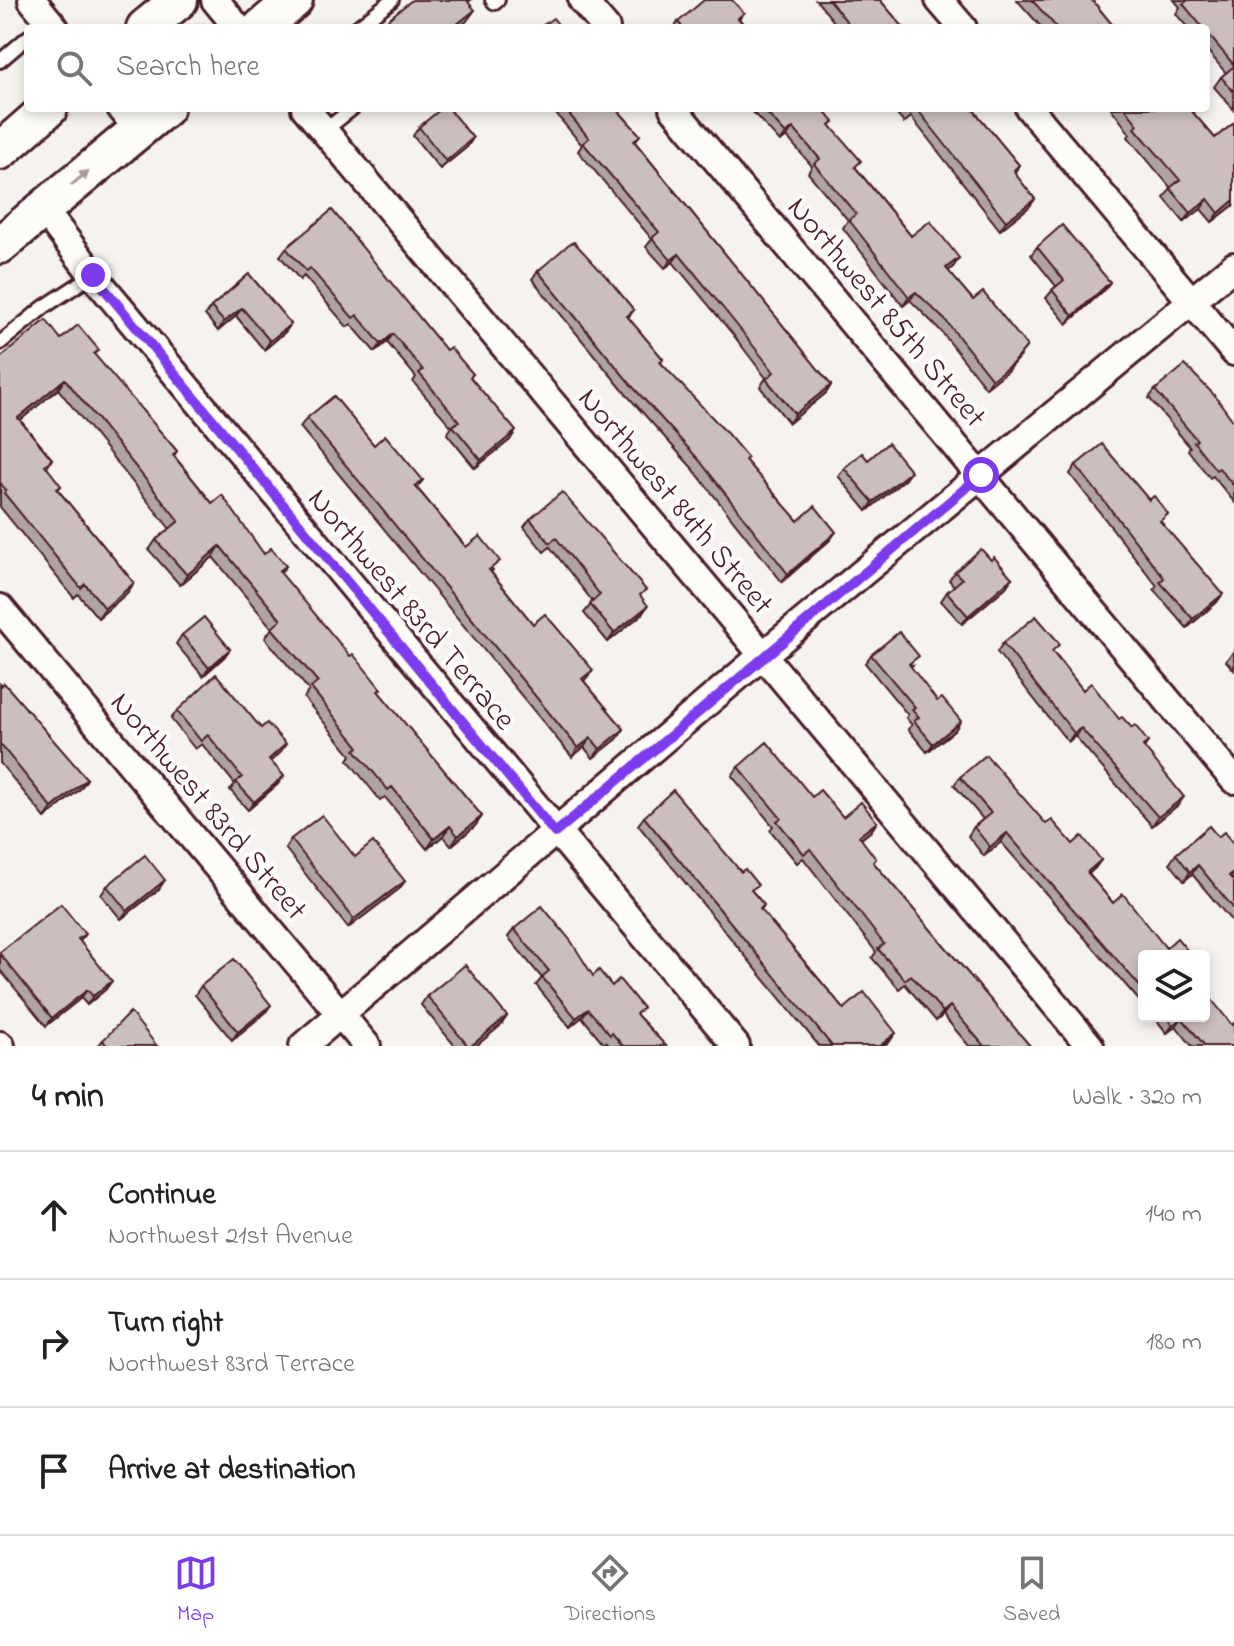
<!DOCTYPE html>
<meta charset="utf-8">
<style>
:root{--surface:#fff;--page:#f2f2f2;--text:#202124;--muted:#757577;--line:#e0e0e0;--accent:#7c3aed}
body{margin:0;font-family:"Indie Flower",sans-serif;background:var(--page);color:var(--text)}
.controls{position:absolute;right:24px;bottom:24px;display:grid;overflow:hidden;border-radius:8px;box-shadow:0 4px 12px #0003}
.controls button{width:72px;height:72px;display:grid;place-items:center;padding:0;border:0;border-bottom:2px solid var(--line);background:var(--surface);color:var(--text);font:40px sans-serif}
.stop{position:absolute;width:24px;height:24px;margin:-18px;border:6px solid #7c3aed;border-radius:50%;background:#fff}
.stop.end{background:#7c3aed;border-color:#fff;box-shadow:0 2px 8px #0008}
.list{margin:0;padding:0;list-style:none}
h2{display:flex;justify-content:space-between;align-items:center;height:104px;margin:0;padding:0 32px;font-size:34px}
h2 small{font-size:26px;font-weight:400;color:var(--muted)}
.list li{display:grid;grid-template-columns:52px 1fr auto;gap:24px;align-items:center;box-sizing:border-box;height:128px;padding:0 32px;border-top:2px solid var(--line)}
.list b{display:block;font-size:30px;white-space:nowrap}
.list p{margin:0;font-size:26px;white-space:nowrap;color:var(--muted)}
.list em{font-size:26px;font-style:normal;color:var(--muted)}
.icon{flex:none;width:44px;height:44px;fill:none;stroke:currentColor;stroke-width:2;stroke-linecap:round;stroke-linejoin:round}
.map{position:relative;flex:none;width:1234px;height:1046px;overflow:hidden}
.search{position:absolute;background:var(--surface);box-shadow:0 4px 12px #0003;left:24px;right:24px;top:24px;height:88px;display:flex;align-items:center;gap:20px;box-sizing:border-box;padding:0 28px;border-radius:8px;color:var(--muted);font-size:30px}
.sheet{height:488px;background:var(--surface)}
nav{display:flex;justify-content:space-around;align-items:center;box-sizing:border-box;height:112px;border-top:2px solid var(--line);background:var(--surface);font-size:22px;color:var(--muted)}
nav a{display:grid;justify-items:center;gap:4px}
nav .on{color:var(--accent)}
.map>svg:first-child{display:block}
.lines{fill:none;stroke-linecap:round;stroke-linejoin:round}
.lane-casing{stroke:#4a1f2b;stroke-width:18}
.street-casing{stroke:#4a1f2b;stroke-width:32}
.secondary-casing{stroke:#4a1f2b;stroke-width:42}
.lane{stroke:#fdfcf7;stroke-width:12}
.street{stroke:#fdfcf7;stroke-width:26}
.secondary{stroke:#fdfcf7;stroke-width:36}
.wall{fill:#afa4a3;stroke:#4a1f2b;stroke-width:2}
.shaded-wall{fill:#8e8685;stroke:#4a1f2b;stroke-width:2}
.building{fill:#cbbfbe;stroke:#4a1f2b;stroke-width:2}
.oneway{fill:#ac999b}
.route{stroke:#7c3aed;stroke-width:10}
.labels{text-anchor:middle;stroke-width:8;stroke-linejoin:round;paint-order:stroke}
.street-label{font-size:32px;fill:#4a1f2b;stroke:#fdfcf7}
</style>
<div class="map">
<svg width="1234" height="1046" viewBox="0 0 1234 1046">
<rect width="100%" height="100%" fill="#f6f3ef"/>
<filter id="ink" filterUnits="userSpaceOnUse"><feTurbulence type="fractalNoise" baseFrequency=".0125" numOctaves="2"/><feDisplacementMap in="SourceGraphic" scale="16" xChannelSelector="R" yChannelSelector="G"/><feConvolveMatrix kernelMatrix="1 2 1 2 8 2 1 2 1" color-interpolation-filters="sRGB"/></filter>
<g filter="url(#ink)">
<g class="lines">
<g class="lane-casing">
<g id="lane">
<polyline points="492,0 495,3 498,0"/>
<polyline points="356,28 392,0"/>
<polyline points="0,61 28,37"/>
<polyline points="324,131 353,108"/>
<polyline points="0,343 44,307 93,275"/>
</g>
</g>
<g class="street-casing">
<g id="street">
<polyline points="32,0 55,28"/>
<polyline points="215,0 238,28"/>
<polyline points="582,0 606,28"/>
<polyline points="939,0 963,28"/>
<polyline points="121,108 139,130"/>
<polyline points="305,108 1090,1046"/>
<polyline points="673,108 1234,780"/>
<polyline points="1029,108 1234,352"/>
<polyline points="43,209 93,275 736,1046"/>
<polyline points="0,608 367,1046"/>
<polyline points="0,1045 1,1046"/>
<polyline points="303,1046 763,655 1234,266"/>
</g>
</g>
<g class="secondary-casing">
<g id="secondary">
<polyline points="145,28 179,0"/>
<polyline points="261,28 294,0"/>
<polyline points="0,151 49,108"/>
<polyline points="0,245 165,108"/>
</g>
</g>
<use href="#lane" class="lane"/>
<use href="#street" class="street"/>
<use href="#secondary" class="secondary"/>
</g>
<g class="wall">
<polygon points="816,0 880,0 904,28 839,28"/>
<polygon points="1017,0 1092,0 1115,28 1042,28"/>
<polygon points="1174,0 1234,0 1234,110 1214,87 1221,77 1226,73 1206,49 1206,28 1188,28 1176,14 1180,7"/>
<polygon points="744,13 739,19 747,28 674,28 678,22"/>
<polygon points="551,108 616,108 640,135 635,142 831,385 826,393 789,423 760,387 766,378 731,332 673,262 665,268 646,247 652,239 578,151 582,145"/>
<polygon points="749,108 822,108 831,126 856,168 911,236 959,258 953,267 948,271 1021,355 1006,372 986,388 940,330 910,300 903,306 843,228 848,220 808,173 812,166 787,137 780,142"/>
<polygon points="891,108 972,108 1019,165 1015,172 1016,175 1035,199 1029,207 1000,230 911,117 904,123"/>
<polygon points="1111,108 1189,108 1215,138 1234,123 1234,205 1212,222 1201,209 1184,222 1164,198 1171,188 1128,137 1130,134"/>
<polygon points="419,127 473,138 467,147 440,169 413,136"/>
<polygon points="1037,247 1110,282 1104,290 1067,324 1046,298 1056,286 1031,255"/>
<polygon points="286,248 446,350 473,374 470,378 510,440 475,468 447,434 452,427 413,382 416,377 387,342 375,352 351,324 347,327 304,276 300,280 280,256"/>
<polygon points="538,271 634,310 628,318 663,359 661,363 798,521 830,540 782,582 693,469 626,394 532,279"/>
<polygon points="249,274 291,324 285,332 264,350 236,316 218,331 205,315 211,307"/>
<polygon points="95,356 177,451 174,456 212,503 264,554 286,566 280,574 482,816 475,826 451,846 443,836 427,849 385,797 380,800 348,760 351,755 304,698 309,690 265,638 272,628 213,557 180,585 149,550 156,540 170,529 58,389 20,420 52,459 47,468 61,486 58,490 134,583 127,593 98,618 78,594 74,598 0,507 0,358"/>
<polygon points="1155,390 1234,422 1234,502 1213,476 1210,478 1188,450 1190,447 1149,398"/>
<polygon points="307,418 423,480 417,488 466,547 493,570 491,572 533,624 593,670 584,681 624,729 617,739 593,758 584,747 572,757 300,427"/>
<polygon points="868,460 905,479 867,511 838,476 844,468"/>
<polygon points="1076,465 1162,523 1217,602 1187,628 1154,590 1157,586 1070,474"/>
<polygon points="530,519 641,597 642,614 608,642 584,613 593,602 550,547 544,552 524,527"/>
<polygon points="991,560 1012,578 1006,587 962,624 941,601 947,592 954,586 949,580 955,572"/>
<polygon points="182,635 230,649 224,657 203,676 176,644"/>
<polygon points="1003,643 1054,653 1083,690 1148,742 1144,748 1178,805 1152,826 1075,736 1068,742 997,652"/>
<polygon points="1234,651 1234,670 1226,661"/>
<polygon points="871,655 913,665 910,667 955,730 927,752 908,729 912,725 906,718 908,715 865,663"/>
<polygon points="0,684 87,779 80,789 45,818 0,763"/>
<polygon points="177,711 280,753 271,761 278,784 248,810 230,790 235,784 202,744 195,749 171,719"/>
<polygon points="738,767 812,797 843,817 877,822 871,831 861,839 874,863 1030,1046 969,1046 943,1015 936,1021 905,984 899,989 872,958 876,952 803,858 797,863 770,830 773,826 732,776"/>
<polygon points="960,777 1046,824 1073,844 1101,860 1095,868 1088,874 1113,903 1166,948 1192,956 1144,956 1144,1006 1001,842 984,856 968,836 974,827 983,819 954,785"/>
<polygon points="644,817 753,892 764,905 761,910 844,1009 890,1041 884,1046 819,1046 638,825"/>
<polygon points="291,839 355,857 405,881 399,889 348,928 285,848"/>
<polygon points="1176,854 1234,875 1231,878 1234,881 1234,924 1192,874 1184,881 1170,863"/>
<polygon points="107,886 159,889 121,919 101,895"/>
<polygon points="514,929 593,976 638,1016 666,1046 610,1046 606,1042 604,1044 582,1017 570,1027 536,985 542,978 508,937"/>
<polygon points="85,934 80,941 106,989 87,1005 81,998 46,1026 0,970 0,952"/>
<polygon points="201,986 265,1013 232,1040 195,995"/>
<polygon points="427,996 507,1016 501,1025 476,1046 455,1046 421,1005"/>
<polygon points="1153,1016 1204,1016 1234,1046 1192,1046 1176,1026 1167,1033"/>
<polygon points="103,1040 157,1046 98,1046"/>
</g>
<g class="shaded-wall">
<polygon points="475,10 466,22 459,28 452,28"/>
<polygon points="793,128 787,137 780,142 786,134"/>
<polygon points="473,138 467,147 440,169 446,161"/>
<polygon points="1035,199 1029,207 1000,230 1006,221"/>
<polygon points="1208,199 1201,209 1184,222 1191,213"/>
<polygon points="1234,200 1234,205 1212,222 1219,213"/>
<polygon points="679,254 673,262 665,268 671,260"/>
<polygon points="959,258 953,267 940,277 946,268"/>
<polygon points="1110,282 1104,290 1067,324 1073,316"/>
<polygon points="916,292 910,300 903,306 909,297"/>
<polygon points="242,308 236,316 218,331 224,322"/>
<polygon points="291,324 285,332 264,350 270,341"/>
<polygon points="393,334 387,342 375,352 381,344"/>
<polygon points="1027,346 1006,372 986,388 992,379"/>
<polygon points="65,379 58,389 11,428 18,418"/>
<polygon points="831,385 826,393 789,423 795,414"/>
<polygon points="516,431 510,440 475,468 481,460"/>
<polygon points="911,471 905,479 867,511 873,502"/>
<polygon points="836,532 830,540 782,582 788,574"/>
<polygon points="220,546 213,557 180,585 187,575"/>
<polygon points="1012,578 1006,587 962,624 968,616"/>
<polygon points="134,583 127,593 98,618 105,608"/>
<polygon points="1223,594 1217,602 1187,628 1193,619"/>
<polygon points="648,606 642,614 608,642 614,633"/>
<polygon points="230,649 224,657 203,676 209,668"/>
<polygon points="961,721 955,730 927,752 933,744"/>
<polygon points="1081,728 1075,736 1068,742 1074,733"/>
<polygon points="624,729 617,739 593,758 600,749"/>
<polygon points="591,738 584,747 572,757 578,748"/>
<polygon points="286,744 280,753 263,768 269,759"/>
<polygon points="284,776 278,784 248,810 254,802"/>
<polygon points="87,779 80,789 45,818 52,808"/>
<polygon points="1184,797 1178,805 1152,826 1158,817"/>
<polygon points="482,816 475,826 451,846 458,836"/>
<polygon points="877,822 871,831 852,846 859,836"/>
<polygon points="450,826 443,836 427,849 434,839"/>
<polygon points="1007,833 1001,842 984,856 990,847"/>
<polygon points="1101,860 1095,868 1081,881 1087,872"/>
<polygon points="1198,865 1192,874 1184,881 1190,872"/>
<polygon points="165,880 159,889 121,919 127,911"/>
<polygon points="405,881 399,889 348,928 354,919"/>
<polygon points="112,981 106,989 87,1005 93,996"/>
<polygon points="87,990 81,998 46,1026 52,1018"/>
<polygon points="271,1005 265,1013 232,1040 238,1032"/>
<polygon points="950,1006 943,1015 936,1021 943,1012"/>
<polygon points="588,1009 582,1017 570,1027 576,1018"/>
<polygon points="507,1016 501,1025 476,1046 471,1046"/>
<polygon points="1182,1018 1176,1026 1167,1033 1173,1025"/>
<polygon points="896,1033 890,1041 884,1046 881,1046"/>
</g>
<g class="building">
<polygon points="412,0 471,0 468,2 475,10 452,28 377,28"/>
<polygon points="704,0 732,0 744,13 738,18 747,28 683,28 678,22"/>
<polygon points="829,0 880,0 904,28 852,28"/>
<polygon points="1032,0 1092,0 1115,28 1057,28"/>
<polygon points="1188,0 1234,0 1234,65 1206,32 1206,28 1203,28 1183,4"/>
<polygon points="553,18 561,28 539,28"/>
<polygon points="1234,66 1234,92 1221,77"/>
<polygon points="442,108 448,108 473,138 446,161 419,127"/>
<polygon points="564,108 616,108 640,135 634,141 831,385 795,414 766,379 774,372 736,324 679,254 671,260 652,238 659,232 583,143 589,138"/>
<polygon points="762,108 822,108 834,122 830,125 861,161 855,167 911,236 930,221 959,258 946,268 973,300 983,292 1027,346 1012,364 992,379 946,321 916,292 909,297 849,220 856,214 814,164 820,159 793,128 786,134"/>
<polygon points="904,108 972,108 1019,165 1014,170 1016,175 1035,199 1006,221 917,109 910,114"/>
<polygon points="1125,108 1189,108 1215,138 1234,123 1234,200 1219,213 1208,199 1191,213 1170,188 1180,180 1135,128 1138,125"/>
<polygon points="332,210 446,350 450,347 473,374 470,377 516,431 481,460 453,426 459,421 419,373 423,370 393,334 381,344 357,315 353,318 310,268 306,271 286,248"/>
<polygon points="1062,225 1110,282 1073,316 1052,290 1064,280 1037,247"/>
<polygon points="574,242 611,282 634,310 627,316 663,359 660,362 725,431 748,458 745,460 798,521 815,506 836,532 788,574 699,460 632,386 538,271 569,244"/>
<polygon points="249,274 291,324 270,341 242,308 224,322 211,307"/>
<polygon points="46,320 61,339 78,325 99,350 94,354 177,451 173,455 212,503 222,495 264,554 271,548 286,566 279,571 350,656 353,654 381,689 378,691 482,816 458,836 450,826 434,839 392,787 388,790 355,750 359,747 311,688 318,682 272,628 281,620 220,546 187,575 156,540 179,521 65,379 18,418 52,459 45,465 61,486 57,489 134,583 105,608 85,584 81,588 4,493 6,491 0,482 0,358"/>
<polygon points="1185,365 1215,396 1234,422 1234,486 1219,468 1216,470 1194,442 1197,440 1155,390"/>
<polygon points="334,396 374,445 385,435 423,480 415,486 466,547 480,536 500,561 489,570 533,624 545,614 593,670 582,679 624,729 600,749 591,738 578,748 307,418"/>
<polygon points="888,443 911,471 873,502 844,468 862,453 868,460"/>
<polygon points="1102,444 1149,500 1154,496 1168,514 1160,521 1223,594 1193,619 1160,582 1164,578 1076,465"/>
<polygon points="562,492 646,590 640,595 648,606 614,633 590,604 600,595 556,538 550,543 530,519"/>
<polygon points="981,549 991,560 994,557 1012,578 968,616 947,592 962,579 955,572"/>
<polygon points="1036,616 1060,644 1052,651 1083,690 1091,683 1119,719 1122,717 1132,728 1135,725 1148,742 1143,746 1184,797 1158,817 1081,728 1074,733 1003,643"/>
<polygon points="204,617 230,649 209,668 182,635"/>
<polygon points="899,632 919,656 909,664 937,701 942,698 961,721 933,744 914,721 919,717 912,709 915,707 871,655"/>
<polygon points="216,674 261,728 267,723 286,744 269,759 284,776 254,802 236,782 242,777 208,735 201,741 177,711"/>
<polygon points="4,683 87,779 52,808 0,744 0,684 1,686"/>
<polygon points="767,742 812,797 820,790 843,817 861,802 877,822 859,836 876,859 873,862 1030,1046 984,1046 950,1006 943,1012 911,975 905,980 878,949 884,944 810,849 804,854 777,821 781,818 738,767"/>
<polygon points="986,755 1046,824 1052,820 1073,844 1082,836 1101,860 1087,872 1113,903 1123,894 1166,948 1177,938 1192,956 1144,956 1144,991 1007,833 990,847 974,827 991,813 960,777"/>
<polygon points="673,790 741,872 745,869 758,885 751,890 764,905 760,909 844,1009 864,992 896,1033 882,1044 884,1046 832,1046 644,817"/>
<polygon points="322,815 355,857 373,842 405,881 354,919 291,839"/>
<polygon points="1209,826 1218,837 1224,832 1234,844 1234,871 1229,876 1234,881 1234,909 1198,865 1190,872 1176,854"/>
<polygon points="145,855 165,880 127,911 107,886"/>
<polygon points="61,904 85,934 78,939 112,981 93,996 87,990 52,1018 0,954 0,952"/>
<polygon points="542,906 571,941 593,976 599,970 612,986 619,979 643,1008 636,1014 666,1046 623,1046 612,1033 610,1035 588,1009 576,1018 542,977 549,971 514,929"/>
<polygon points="234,959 271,1005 238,1032 201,986"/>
<polygon points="465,965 507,1016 471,1046 468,1046 427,996"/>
<polygon points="1204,990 1232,1025 1234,1023 1234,1046 1205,1046 1182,1018 1173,1025 1166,1016 1204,1016"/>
<polygon points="130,1012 157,1046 107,1046 103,1040"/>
</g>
<defs><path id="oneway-solid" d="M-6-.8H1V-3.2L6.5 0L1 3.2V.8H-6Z" transform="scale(2)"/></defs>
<use class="oneway" href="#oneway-solid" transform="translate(80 178) rotate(-40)"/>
</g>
<g class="lines" filter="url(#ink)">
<polyline class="route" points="93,275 555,833 981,475"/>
</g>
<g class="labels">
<g class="street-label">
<text transform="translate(888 311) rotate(50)" y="11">Northwest 85th Street</text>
<text transform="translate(677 500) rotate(50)" y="11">Northwest 84th Street</text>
<text transform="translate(413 608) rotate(50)" y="11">Northwest 83rd Terrace</text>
<text transform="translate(210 805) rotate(50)" y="11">Northwest 83rd Street</text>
</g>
</g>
</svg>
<div class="controls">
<button><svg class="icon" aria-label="layers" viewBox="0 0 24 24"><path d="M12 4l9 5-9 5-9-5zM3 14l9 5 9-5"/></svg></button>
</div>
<div class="stop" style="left:981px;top:475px"></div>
<div class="stop end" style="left:93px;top:275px"></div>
<div class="search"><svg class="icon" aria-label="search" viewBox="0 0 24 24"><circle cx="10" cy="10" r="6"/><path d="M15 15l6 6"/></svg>Search here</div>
</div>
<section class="sheet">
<h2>4 min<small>Walk · 320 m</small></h2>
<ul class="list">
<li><svg class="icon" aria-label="ahead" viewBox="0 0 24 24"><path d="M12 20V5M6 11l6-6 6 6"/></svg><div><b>Continue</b><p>Northwest 21st Avenue</p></div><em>140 m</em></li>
<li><svg class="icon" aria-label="right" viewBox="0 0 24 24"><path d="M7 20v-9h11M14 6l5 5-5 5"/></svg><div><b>Turn right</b><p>Northwest 83rd Terrace</p></div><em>180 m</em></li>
<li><svg class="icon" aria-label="arrive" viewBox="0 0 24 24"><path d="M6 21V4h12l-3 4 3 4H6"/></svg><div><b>Arrive at destination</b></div></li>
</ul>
</section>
<nav>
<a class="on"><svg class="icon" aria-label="map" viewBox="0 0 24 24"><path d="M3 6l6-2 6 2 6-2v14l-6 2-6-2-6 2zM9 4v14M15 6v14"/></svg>Map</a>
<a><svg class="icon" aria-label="directions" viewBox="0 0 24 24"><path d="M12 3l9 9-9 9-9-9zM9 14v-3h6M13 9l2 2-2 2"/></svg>Directions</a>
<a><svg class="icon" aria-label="saved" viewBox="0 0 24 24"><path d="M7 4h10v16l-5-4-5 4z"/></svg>Saved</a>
</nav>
